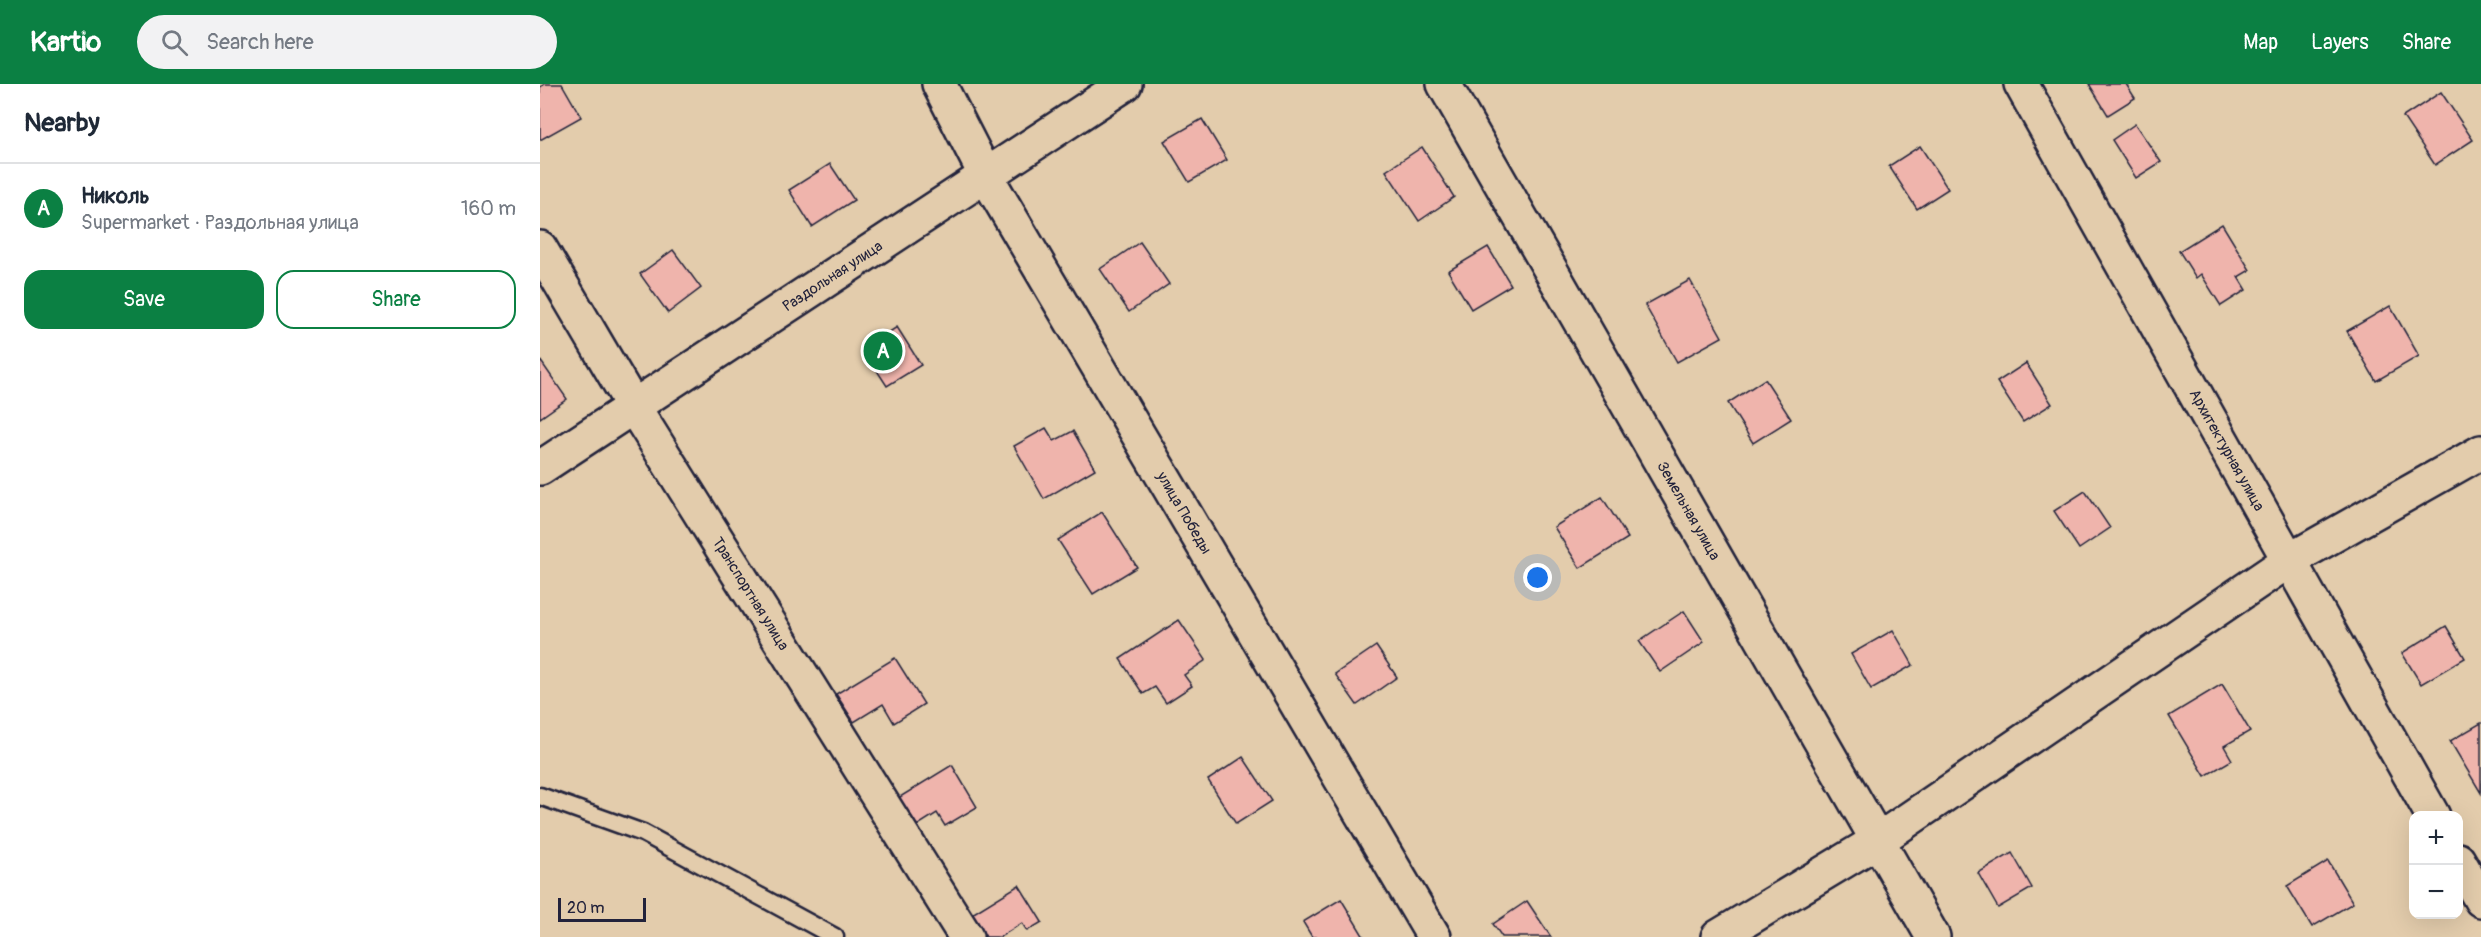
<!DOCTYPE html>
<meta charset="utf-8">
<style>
:root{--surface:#fff;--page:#f2f2f3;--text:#1f2937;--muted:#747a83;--line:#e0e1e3;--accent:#0b8043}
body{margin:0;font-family:Pangolin,sans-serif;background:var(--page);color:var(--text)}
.controls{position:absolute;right:18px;bottom:18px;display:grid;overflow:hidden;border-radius:12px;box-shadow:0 6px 24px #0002}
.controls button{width:54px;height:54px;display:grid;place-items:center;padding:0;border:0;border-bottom:2px solid var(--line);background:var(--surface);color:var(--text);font:30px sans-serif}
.scale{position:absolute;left:18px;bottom:15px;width:88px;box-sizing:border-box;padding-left:6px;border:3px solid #22223b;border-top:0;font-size:16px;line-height:21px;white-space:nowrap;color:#22223b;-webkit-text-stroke:4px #e3ccac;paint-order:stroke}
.you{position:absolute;left:998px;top:494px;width:21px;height:21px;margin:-15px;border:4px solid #fff;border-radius:50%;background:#1a73e8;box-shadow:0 0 0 9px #1a73e833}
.badge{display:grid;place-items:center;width:39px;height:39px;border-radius:50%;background:var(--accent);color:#fff;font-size:20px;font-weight:700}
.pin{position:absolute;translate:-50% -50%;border:3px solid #fff;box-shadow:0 2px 6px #0006}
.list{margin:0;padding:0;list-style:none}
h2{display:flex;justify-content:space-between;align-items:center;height:78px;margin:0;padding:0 24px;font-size:26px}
h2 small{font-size:20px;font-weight:400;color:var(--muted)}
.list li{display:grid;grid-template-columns:39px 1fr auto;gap:18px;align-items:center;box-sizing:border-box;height:90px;padding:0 24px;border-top:2px solid var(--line)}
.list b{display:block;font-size:22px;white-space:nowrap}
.list p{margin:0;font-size:20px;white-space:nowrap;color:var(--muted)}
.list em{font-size:20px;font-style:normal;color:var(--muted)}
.actions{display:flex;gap:12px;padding:18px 24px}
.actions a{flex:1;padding:14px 0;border:2px solid var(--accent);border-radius:18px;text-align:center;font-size:21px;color:var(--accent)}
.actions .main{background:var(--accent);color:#fff}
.icon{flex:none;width:33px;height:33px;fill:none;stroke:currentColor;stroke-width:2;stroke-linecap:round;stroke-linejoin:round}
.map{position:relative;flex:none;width:1941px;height:853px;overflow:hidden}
header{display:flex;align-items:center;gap:36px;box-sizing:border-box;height:84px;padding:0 30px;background:var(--accent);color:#fff}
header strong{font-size:28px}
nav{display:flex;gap:33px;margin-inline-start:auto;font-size:21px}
.search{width:420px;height:54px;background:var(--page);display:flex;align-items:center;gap:15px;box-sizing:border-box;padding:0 21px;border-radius:33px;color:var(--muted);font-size:22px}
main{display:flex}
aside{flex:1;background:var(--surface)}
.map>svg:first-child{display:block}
.building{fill:#efb4ac;stroke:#22223b;stroke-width:1.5}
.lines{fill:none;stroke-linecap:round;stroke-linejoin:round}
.service-casing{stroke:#22223b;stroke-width:21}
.minor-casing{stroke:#22223b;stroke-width:38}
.service{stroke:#e3ccac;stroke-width:16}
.minor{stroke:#e3ccac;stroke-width:33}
.labels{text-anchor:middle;stroke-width:5;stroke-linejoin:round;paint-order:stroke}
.street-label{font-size:15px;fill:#22223b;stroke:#e3ccac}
</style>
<header>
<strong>Kartio</strong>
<div class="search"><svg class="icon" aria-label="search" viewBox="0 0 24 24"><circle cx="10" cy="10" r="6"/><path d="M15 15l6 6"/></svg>Search here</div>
<nav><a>Map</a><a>Layers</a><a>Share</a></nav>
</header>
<main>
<aside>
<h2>Nearby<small></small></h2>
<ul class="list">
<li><span class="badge">A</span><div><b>Николь</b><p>Supermarket · Раздольная улица</p></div><em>160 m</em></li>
</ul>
<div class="actions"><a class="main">Save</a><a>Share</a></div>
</aside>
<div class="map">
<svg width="1941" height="853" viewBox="0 0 1941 853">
<rect width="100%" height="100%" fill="#e3ccac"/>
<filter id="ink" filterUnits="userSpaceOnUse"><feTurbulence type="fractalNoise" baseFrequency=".0167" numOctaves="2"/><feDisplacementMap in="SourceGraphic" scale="12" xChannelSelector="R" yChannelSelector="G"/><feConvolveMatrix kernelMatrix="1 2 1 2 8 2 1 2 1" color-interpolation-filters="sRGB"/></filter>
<g filter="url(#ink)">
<g class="building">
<polygon points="5,0 22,0 41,33 0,56 0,3"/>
<polygon points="1549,0 1586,0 1595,14 1568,31"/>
<polygon points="1901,8 1933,56 1895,81 1863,33"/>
<polygon points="662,35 687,76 649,98 624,57"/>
<polygon points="1595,40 1621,78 1596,94 1572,56"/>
<polygon points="1380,62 1408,105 1377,125 1349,82"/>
<polygon points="882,63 914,113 879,137 846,87"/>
<polygon points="290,80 314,116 272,143 249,106"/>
<polygon points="1682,140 1710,186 1698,193 1706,206 1681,222 1661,190 1656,194 1639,167"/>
<polygon points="600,158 629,200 589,228 560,185"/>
<polygon points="948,163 971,201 931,225 908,187"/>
<polygon points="133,166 161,204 128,229 100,190"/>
<polygon points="1150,196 1182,253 1137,278 1105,221"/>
<polygon points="1850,222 1879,272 1836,297 1807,247"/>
<polygon points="357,243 381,281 347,302 323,265"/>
<polygon points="0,276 27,315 0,334"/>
<polygon points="1486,279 1512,320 1483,338 1457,298"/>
<polygon points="1225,295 1251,335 1213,359 1188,319"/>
<polygon points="506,344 514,357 533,347 555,385 504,415 474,362"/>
<polygon points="1545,407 1570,444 1539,465 1514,427"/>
<polygon points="1062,413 1088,454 1040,484 1014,443"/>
<polygon points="562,428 597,483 553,510 518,456"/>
<polygon points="1144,527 1164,558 1120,588 1099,557"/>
<polygon points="639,536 666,576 644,591 652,602 626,619 615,603 603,610 580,575"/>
<polygon points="1906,542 1925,574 1881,600 1862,569"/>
<polygon points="1353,546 1373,581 1331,605 1311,570"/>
<polygon points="836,562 857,593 817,621 795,590"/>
<polygon points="355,574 384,620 354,639 343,620 314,638 296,610"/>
<polygon points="1682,600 1710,647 1684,662 1692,676 1665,692 1629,632"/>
<polygon points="1941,639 1941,709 1910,657"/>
<polygon points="703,673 732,717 696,740 668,696"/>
<polygon points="412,681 437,723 405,742 397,729 372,745 355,716"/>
<polygon points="1472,769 1492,804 1458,824 1438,789"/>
<polygon points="1788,777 1813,819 1772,843 1747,802"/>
<polygon points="479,801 502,838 487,847 482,839 460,853 446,853 432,830"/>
<polygon points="801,815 824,853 772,853 763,838"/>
<polygon points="987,817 1011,853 962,853 953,840"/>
</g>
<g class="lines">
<g class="service-casing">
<polyline id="service" points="0,712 103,749 295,853"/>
</g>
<g class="minor-casing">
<g id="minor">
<path id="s1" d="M399,0L446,92L894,853"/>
<path id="s2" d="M904,0L1393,853"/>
<path id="s3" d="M1481,0L1893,732"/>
<path id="s4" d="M0,164L93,322L426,853"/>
<path id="s5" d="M0,384L585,0"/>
<polyline points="1918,776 1941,816"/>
<polyline points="1178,853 1337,757 1748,477 1941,368"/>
</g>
</g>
<use href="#service" class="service"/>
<use href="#minor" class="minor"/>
</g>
</g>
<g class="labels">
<g class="street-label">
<text dy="5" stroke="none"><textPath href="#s5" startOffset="350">Раздольная улица</textPath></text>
<text dy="5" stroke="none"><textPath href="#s3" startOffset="420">Архитектурная улица</textPath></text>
<text dy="5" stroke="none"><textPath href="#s2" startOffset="492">Земельная улица</textPath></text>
<text dy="5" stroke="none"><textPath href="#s1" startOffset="494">улица Победы</textPath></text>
<text dy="5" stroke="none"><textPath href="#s4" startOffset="405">Транспортная улица</textPath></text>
</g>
</g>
</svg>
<div class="controls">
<button>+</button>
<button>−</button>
</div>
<div class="scale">20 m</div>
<div class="you"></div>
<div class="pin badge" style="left:343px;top:267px">A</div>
</div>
</main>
